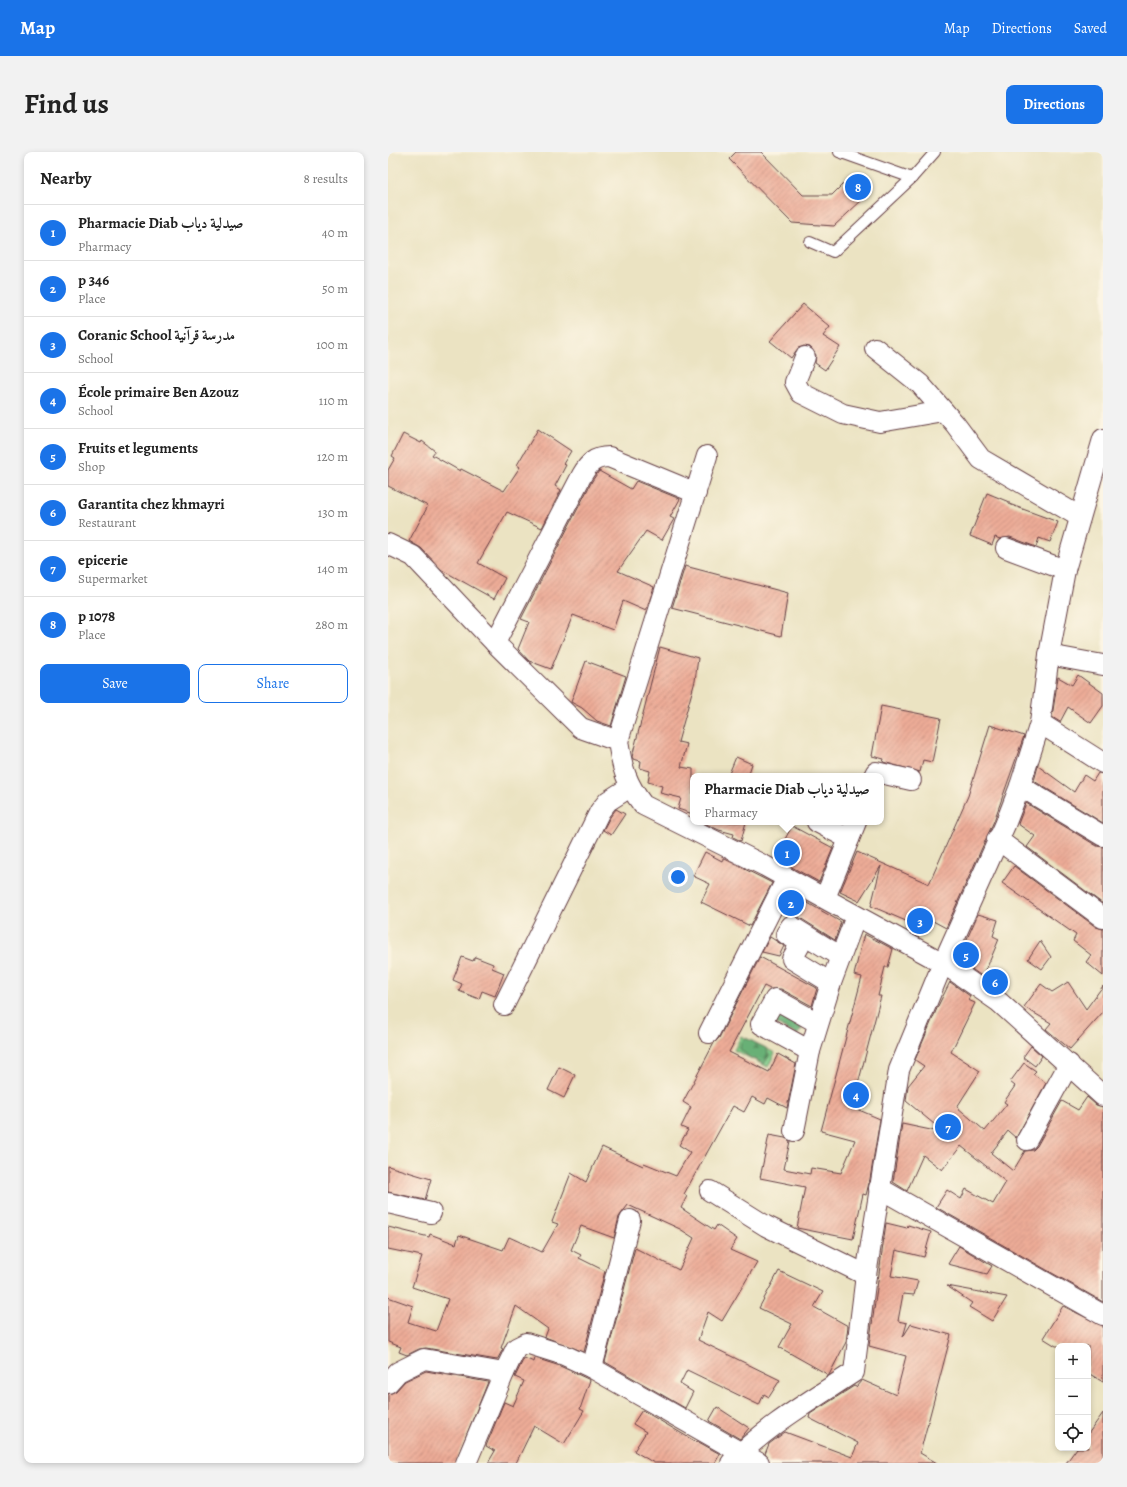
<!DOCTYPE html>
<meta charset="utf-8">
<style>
:root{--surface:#fff;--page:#f2f2f2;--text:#222;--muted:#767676;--line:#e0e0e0;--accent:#1a73e8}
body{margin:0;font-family:Alegreya,Amiri,serif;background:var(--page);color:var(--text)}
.controls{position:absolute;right:12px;bottom:12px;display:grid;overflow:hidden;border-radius:8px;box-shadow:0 2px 6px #0003}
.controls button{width:36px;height:36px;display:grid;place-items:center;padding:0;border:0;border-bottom:1px solid var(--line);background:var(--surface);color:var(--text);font:20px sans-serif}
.you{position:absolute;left:290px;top:725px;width:14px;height:14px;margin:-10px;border:3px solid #fff;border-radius:50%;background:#1a73e8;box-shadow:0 0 0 6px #1a73e833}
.badge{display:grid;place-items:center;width:26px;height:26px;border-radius:50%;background:var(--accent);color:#fff;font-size:13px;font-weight:700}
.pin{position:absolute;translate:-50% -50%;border:2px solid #fff;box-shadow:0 1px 4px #0006}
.popup{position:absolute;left:302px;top:621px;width:194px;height:52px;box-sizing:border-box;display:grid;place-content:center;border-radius:8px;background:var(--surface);filter:drop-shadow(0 1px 3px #0005);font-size:13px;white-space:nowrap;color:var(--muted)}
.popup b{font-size:15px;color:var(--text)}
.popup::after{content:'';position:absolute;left:50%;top:100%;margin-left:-8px;border:8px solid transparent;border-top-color:var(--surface)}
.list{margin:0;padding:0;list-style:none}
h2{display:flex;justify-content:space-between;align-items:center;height:52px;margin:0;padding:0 16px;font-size:17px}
h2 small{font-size:13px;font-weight:400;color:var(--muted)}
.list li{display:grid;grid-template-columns:26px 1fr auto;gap:12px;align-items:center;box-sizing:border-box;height:56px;padding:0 16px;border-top:1px solid var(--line)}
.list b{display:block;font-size:15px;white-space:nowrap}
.list p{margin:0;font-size:13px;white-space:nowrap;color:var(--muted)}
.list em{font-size:13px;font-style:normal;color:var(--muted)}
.actions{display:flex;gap:8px;padding:12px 16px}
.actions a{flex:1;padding:9px 0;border:1px solid var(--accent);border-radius:8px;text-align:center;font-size:14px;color:var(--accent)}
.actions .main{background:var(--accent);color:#fff}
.icon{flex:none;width:22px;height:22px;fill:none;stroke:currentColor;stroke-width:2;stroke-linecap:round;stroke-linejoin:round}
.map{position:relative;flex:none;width:715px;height:1311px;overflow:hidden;border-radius:8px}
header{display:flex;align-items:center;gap:24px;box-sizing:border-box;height:56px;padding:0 20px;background:var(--accent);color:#fff}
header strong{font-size:19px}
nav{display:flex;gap:22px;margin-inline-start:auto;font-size:14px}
.intro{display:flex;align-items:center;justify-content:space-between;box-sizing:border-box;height:96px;padding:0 24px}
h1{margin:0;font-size:28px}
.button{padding:10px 18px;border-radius:8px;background:var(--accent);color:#fff;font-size:14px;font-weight:700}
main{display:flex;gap:24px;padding:0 24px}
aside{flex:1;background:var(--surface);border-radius:8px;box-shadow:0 2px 6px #0003}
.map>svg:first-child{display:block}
.grass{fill:url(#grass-dots);stroke:#66765a}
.forest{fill:url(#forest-firs);stroke:#596850}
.building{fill:url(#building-hatch)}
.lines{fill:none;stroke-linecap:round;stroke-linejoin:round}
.service-casing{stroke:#623c42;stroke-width:12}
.minor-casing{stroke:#623c42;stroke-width:22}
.service{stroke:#fff;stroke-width:10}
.minor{stroke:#fff;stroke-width:20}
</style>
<header>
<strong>Map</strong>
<nav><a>Map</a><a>Directions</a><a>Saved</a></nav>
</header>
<div class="intro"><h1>Find us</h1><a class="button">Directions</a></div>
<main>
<aside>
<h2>Nearby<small>8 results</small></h2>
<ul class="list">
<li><span class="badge">1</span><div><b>Pharmacie Diab صيدلية دياب</b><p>Pharmacy</p></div><em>40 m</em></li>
<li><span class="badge">2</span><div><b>p 346</b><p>Place</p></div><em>50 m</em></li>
<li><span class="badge">3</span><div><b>Coranic School مدرسة قرآنية</b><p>School</p></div><em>100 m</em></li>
<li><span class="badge">4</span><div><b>École primaire Ben Azouz</b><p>School</p></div><em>110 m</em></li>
<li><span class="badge">5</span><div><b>Fruits et leguments</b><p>Shop</p></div><em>120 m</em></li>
<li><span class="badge">6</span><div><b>Garantita chez khmayri</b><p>Restaurant</p></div><em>130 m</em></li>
<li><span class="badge">7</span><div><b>epicerie</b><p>Supermarket</p></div><em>140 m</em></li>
<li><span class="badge">8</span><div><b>p 1078</b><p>Place</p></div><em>280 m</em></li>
</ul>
<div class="actions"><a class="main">Save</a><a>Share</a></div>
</aside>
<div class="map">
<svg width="715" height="1311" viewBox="0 0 715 1311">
<defs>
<pattern id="grass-dots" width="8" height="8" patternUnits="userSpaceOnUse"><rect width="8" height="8" fill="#81cd8a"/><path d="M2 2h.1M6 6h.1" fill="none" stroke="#6ca671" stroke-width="1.8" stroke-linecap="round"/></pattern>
<pattern id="forest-firs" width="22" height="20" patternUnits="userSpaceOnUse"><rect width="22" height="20" fill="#68b076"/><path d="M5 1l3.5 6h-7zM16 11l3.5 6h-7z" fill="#588f61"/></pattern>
<pattern id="building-hatch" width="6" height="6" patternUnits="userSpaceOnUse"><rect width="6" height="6" fill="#edac97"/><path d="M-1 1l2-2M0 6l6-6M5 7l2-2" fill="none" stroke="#c28b7b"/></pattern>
</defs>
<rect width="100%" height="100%" fill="#fcf5e5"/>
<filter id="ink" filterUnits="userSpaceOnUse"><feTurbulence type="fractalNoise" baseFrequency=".025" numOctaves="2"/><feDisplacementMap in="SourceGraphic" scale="8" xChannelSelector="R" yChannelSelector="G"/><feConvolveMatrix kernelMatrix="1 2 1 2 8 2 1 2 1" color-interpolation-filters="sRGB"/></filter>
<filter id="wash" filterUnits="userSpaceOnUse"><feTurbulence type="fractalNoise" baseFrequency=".012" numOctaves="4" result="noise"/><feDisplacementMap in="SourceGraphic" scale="16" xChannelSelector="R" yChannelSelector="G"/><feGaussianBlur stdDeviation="0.9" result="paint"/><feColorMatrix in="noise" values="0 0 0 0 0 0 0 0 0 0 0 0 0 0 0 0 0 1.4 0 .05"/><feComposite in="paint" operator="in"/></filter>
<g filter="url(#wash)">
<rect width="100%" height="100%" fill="#ebe3c2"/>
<polygon class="grass" points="353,884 387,901 380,915 346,898"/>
<g class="forest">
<polygon points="391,857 414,872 414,877 409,883 386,871 386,861"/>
<polygon points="358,886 378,896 381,904 376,912 361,905 352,897 353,890"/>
</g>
<g id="blocks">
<g class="building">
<polygon points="348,0 373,0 415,43 444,43 455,32 460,36 468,26 480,36 471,46 474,48 446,74 404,71 341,7"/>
<polygon points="415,152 442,175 435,184 452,195 437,218 427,211 428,203 422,195 416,194 410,196 403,206 382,189"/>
<polygon points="150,277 183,299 175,312 178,313 167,334 173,338 154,376 119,360 90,411 117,426 106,447 54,418 33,396 21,389 40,354 0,334 0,318 7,306 4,304 15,282 33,291 34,289 47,299 44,303 72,319 73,317 116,339 132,315 129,313"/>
<polygon points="211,319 243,337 248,329 292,347 282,365 286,367 274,388 258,379 230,419 266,435 258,459 235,449 225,478 185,463 163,517 141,509 130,497 141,470 133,467 204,329"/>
<polygon points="599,341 621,350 621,352 670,370 662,390 651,386 648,395 622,385 612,387 607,385 604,393 582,384"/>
<polygon points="297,414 400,441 393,484 284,456"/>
<polygon points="272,495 310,506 307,529 290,590 299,592 293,615 305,617 305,662 290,657 293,646 272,641 274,634 260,630 262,619 252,616 253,609 245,607 244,605"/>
<polygon points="198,509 238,524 223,574 209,569 194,556 183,550"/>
<polygon points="690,523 715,541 715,554 703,571 680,555 672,570 664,565 670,525 684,533"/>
<polygon points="493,554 553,566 544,610 535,608 532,620 495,610 496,607 484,604"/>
<polygon points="602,573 636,584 606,669 558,776 545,769 541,779 483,754 493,714 471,749 452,740 469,700 541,732 580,644"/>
<polygon points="348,605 364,612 360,624 340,624"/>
<polygon points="650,614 686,640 696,623 705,629 710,621 715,622 715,671 646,629"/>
<polygon points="638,651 709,694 715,695 715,752 639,695 647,684 630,672"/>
<polygon points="228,657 237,662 223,683 215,678 222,665"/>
<polygon points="318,670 358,670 353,689 345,685 346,682 331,678 318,672"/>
<polygon points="404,674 445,696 431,730 387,706"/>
<polygon points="317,700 334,709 335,706 384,731 362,774 313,750 322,732 305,724"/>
<polygon points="626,714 708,775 715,777 715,824 698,810 703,803 685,789 688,783 614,731"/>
<polygon points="404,742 453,770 447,788 409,764 395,759"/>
<polygon points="590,762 610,768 605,784 611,787 595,825 575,811 577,807 571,805"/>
<polygon points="476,782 505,797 500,815 497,815 490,844 493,844 464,955 492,967 482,1027 478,1043 475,1042 465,1087 409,1076 417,1035 372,1026 381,983 397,986 402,989 396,1017 422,1022 423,1016 453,1021 467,988 433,979 474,825 466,823"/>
<polygon points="382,785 396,794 391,804 374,800"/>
<polygon points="652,789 663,805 654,817 640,807"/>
<polygon points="74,805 85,809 87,805 105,812 104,816 116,821 107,844 94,839 91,847 71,839 74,832 65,828"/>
<polygon points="372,805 429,836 424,854 393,837 382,837 376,834 341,900 381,920 390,902 408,912 399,956 380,946 377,952 364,945 356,960 345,954 296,1042 299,1044 293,1056 326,1078 329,1073 349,1087 342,1098 369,1110 334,1169 320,1160 310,1188 392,1228 381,1245 376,1242 371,1253 299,1218 292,1232 305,1240 297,1256 217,1210 247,1096 291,1118 306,1086 292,1077 240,1053 231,1065 226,1086 193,1074 183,1098 193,1103 191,1106 217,1119 196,1200 157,1185 160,1177 128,1154 113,1196 115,1197 109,1208 38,1196 31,1197 19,1203 11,1200 13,1195 0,1190 0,1145 25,1154 20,1170 48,1179 60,1147 24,1135 34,1104 0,1097 0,1075 41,1085 42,1082 68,1092 71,1083 115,1098 121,1085 154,1100 170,1072 164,1070 183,1021 198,1030 214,995 255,1014 256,1011 288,1024 302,1000 291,993 300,978 293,975 303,955 295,950 326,891 331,886"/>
<polygon points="562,830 582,844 580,848 587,851 563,900 592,919 569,955 597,979 619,952 616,950 627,934 622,930 636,911 648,919 645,922 658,931 628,986 620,979 603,1001 625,1019 637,999 645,998 649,994 674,949 690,958 699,945 708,953 715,955 715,1150 548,1055 559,1038 573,1047 578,1037 605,1052 618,1030 573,994 554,1018 535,1003 519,1039 505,1030 514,972 557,981 518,949 520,934 536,914 527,908 550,854"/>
<polygon points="680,830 698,857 715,834 715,860 682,897 658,877 663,871 636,855 653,832 664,840"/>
<polygon points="643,894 654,904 647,914 635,905"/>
<polygon points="171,915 187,923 176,946 160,938"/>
<polygon points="0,1014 43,1027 37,1048 0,1040"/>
<polygon points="498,1071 519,1076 520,1073 543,1080 536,1105 508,1098 503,1124 530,1129 526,1143 515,1142 510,1169 519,1171 515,1185 523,1172 563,1183 532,1301 549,1311 382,1311 377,1302 381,1292 397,1280 464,1305 470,1291 421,1266 422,1262 466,1234 468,1235 474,1228 508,1243 518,1204 481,1194"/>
<polygon points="571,1094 604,1114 599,1122 560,1112"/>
<polygon points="391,1119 435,1140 426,1155 460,1174 458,1190 441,1223 438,1225 439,1222 391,1195 404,1172 371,1156"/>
<polygon points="559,1134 619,1145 604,1169 581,1155 584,1151"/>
<polygon points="675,1154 715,1174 715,1230 700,1221 700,1194 668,1194 655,1186"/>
<polygon points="136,1206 146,1210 147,1206 172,1214 202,1228 192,1257 196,1259 176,1292 146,1274 128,1311 100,1311 107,1299 98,1294 116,1250 125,1254 136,1229 127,1225"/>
<polygon points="38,1219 100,1230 67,1311 0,1311 0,1242 8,1239 17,1229"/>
<polygon points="329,1255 361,1276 352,1287 321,1269"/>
<polygon points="254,1258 308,1290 309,1289 332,1302 327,1311 266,1311 246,1299 258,1280 245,1272"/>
<polygon points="715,1261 715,1311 678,1311 689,1296 700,1296 700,1282"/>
</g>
</g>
</g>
<g filter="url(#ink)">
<use href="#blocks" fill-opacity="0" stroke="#623c42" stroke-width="1"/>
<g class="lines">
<g class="service-casing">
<g id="service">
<polyline points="451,0 524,26 547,0"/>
<polyline points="422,90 445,100 524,26"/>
</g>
</g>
<g class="minor-casing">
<g id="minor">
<polyline points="487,196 532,232 567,272 593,307 692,365"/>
<polyline points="417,205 407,230 413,241 455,262 492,270 555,259"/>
<path d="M0,392L25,404L107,491L193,576L230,589C234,616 238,631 255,653L377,714L555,811L611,850L715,944"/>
<polyline points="618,396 677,418"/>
<path d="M107,491L194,323C201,311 207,305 221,305L308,341"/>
<polyline points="661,503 715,513"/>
<polyline points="652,571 715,611"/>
<polyline points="230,589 319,304"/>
<polyline points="486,624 488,620 523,628"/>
<polyline points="632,634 715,684"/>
<polyline points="429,670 461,687"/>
<polyline points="609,687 715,766"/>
<polyline points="437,746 468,670"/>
<polyline points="443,831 404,807 413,791 398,782 403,774 453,805"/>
<polyline points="116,853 212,659 220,649 242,635"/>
<polyline points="321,881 399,726"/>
<polyline points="422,899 373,872 387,847 430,871"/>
<polyline points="406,979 422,899 443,831 468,764"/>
<polyline points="639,988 681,912"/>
<polyline points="491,1036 715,1163"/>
<polyline points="322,1039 378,1074 478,1123"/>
<polyline points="0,1051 43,1061"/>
<polyline points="242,1068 204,1216 371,1311"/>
<polyline points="116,1221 128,1196 138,1191 176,1203 204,1216"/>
<polyline points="0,1231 10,1220 36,1207 116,1221 78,1311"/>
<path d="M343,1311C378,1274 424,1248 466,1220L478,1123L511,918L555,811L617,673L632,634L652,571L661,503L677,418L715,287"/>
</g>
</g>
<use href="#service" class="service"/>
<use href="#minor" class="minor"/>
</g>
</g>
</svg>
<div class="controls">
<button>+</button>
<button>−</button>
<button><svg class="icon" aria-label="locate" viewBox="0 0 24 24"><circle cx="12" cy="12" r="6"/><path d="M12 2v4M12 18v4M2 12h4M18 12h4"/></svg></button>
</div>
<div class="you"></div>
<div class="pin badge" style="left:399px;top:701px">1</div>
<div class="popup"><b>Pharmacie Diab صيدلية دياب</b>Pharmacy</div>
<div class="pin badge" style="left:403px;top:751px">2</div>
<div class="pin badge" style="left:532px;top:769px">3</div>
<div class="pin badge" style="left:468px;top:943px">4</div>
<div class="pin badge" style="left:578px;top:803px">5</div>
<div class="pin badge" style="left:607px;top:830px">6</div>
<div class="pin badge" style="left:560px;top:975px">7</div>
<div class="pin badge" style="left:470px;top:35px">8</div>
</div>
</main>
